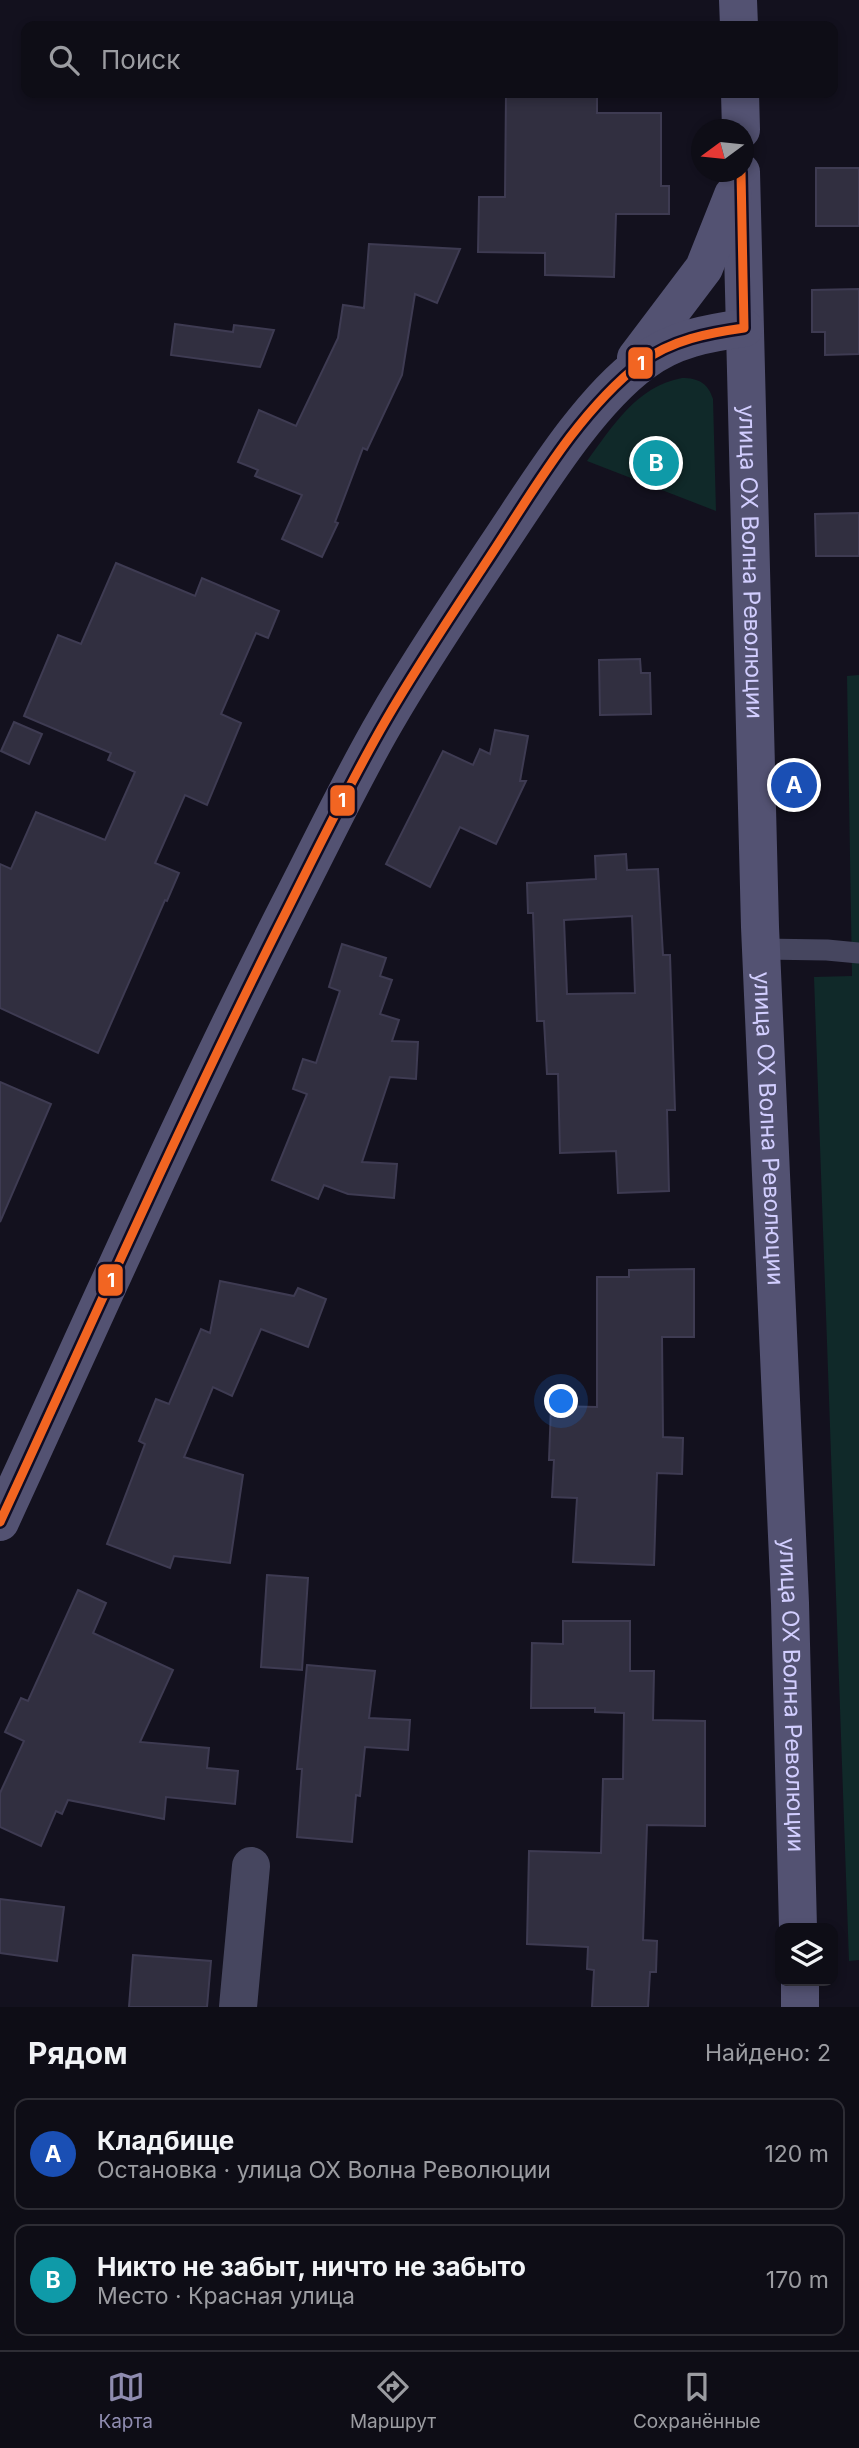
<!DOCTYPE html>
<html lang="ru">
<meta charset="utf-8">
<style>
:root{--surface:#0e0d16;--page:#1c1b23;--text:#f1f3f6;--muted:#9b9ca1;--line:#2e2d35;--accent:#8f8cb0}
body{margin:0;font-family:Inter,sans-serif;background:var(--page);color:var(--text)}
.controls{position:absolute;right:21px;bottom:21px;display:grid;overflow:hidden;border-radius:14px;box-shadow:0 4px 10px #0003}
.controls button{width:63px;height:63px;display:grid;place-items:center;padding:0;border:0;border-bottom:2px solid var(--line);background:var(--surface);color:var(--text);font:35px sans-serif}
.compass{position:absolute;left:691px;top:119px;width:63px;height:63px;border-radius:50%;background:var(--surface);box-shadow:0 4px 10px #0003;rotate:255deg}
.you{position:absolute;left:562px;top:1402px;width:24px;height:24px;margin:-18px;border:5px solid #fff;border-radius:50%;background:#1a73e8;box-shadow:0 0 0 10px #1a73e833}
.badge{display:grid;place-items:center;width:46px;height:46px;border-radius:50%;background:var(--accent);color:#fff;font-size:23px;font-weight:700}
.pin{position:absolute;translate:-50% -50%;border:4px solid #fff;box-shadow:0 2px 7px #0006}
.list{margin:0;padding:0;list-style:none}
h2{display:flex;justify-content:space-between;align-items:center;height:91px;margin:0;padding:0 28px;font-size:30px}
h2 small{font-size:23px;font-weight:400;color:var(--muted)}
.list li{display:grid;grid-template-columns:46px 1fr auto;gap:21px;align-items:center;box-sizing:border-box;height:112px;margin:0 14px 14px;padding:0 14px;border:2px solid var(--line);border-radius:14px}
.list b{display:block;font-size:26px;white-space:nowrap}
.list p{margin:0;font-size:23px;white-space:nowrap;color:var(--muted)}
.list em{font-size:23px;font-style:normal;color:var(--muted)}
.icon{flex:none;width:38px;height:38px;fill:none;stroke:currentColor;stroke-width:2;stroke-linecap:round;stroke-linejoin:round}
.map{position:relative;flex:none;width:859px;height:2007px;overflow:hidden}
.search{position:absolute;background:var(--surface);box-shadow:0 4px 10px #0003;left:21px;right:21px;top:21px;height:77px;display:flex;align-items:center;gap:18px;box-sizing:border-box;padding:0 24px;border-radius:14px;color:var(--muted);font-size:26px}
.sheet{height:343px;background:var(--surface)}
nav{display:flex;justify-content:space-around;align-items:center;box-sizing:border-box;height:98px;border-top:2px solid var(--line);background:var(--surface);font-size:19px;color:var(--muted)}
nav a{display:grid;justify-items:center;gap:4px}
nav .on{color:var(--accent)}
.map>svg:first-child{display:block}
.green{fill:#102929}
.building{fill:#312f40;stroke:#3e3b52;stroke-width:2;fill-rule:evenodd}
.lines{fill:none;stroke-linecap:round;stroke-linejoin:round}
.lane{stroke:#46465f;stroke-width:21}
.street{stroke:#46465f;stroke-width:38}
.secondary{stroke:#535272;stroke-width:38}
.bus-1-casing{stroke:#0f0c23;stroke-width:14}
.bus-1{stroke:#f26522;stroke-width:9}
.labels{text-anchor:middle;stroke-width:6;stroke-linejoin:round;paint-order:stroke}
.street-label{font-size:23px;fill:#d2ceff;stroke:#0f0c23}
.line-badge{stroke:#0f0c23;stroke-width:2.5}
.badge-label{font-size:19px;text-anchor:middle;font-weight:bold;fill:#fff}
</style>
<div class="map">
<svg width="859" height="2007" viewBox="0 0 859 2007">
<rect width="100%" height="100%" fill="#13111e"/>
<g class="green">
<path d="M682,378C698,378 708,383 713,399L716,511L587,461C612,427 637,386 682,378Z"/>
<polygon points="859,675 859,1960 849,1961 814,977 852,976 847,676"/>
</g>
<g class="building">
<polygon points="506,93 597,93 597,113 661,113 661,186 669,186 669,214 616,214 614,277 545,275 545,253 478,252 479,197 505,197"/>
<rect x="816" y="168" width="43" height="58"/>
<polygon points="369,244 460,249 437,303 415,294 402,375 367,450 363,448 335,522 338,523 322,557 282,539 302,495 255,476 258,470 238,462 259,410 296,426 338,338 343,305 364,308"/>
<polygon points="859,289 859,354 825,355 825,332 812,332 812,290"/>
<polygon points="175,324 233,332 234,325 274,330 260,367 171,355"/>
<polygon points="859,513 859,556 816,556 815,514"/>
<polygon points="116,563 195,596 202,578 279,611 268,638 256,633 221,714 241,723 207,805 185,795 155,863 179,873 167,901 165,900 98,1053 0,1008 0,864 11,869 36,812 105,840 135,772 108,760 111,753 24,716 58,635 81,644"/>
<polygon points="640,659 641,673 650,673 651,714 600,715 599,660"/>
<polygon points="14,722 42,734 29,764 1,751"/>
<polygon points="495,730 528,736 520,781 526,781 496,844 460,827 430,887 386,864 443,751 473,765 480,749 490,754"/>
<path d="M626,854L627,870L658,869L663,955H670L675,1110H667L669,1191L618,1193L616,1151L560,1153L558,1074H547L544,1021H537L533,913H528L527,883L596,879L595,856ZM632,916L635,993L567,994L564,920Z"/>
<polygon points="342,944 386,958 380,976 392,980 380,1014 399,1020 392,1041 418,1042 416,1079 390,1077 362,1162 397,1164 394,1198 348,1194 324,1185 318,1199 272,1180 307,1094 293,1089 303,1059 316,1063 340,991 329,987"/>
<polygon points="0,1082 51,1104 0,1222"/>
<polygon points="694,1269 694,1337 662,1337 663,1437 683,1438 682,1474 657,1473 654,1565 573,1562 577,1498 552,1497 554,1460 549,1460 551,1406 597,1407 597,1277 629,1277 629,1270"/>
<polygon points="220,1281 294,1296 298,1288 326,1299 308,1347 261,1329 232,1396 213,1387 184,1457 243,1475 230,1563 174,1556 170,1568 107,1544 145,1444 139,1441 156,1399 169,1404 201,1329 210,1333"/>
<polygon points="267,1575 308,1578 302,1670 261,1667"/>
<polygon points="78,1590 106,1603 93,1633 173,1670 140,1742 209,1748 207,1768 238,1771 235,1804 166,1797 164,1819 68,1800 62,1814 56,1811 41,1846 0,1827 0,1793 24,1741 5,1732 21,1698 28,1701"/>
<polygon points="563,1621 630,1621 630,1671 654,1671 653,1720 705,1721 705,1826 647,1825 643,1940 657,1941 656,1972 650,1972 648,2007 592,2007 594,1970 587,1969 588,1947 527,1944 529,1851 601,1853 603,1779 623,1779 624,1713 595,1712 595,1708 531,1708 532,1643 563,1644"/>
<polygon points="307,1665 375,1671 369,1718 410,1720 408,1750 365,1747 360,1796 356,1795 352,1842 297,1837 302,1769 297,1769"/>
<polygon points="0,1899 64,1907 57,1961 0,1953"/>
<polygon points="133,1955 211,1961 207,2007 129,2007"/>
</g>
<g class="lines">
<polyline class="lane" points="762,949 827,950 859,953"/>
<polyline class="street" points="238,2007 251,1866"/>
<g class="secondary">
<polyline points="738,0 739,26"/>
<polyline points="740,93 741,130"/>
<path id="s1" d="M741,172L760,927L790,1603L798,1928"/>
<polyline points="636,358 704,268 733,195"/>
<path d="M0,1522C95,1316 186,1108 289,906C321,844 351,780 386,720C420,661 458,605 495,549C535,490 586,404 643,362C673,339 708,333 744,328"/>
<polyline points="800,1981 800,2007"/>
</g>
<g class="bus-1-casing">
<path id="bus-1" d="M0,1522C91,1325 179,1126 276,932C312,861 346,789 386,720C416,668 450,617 483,567C530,497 574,415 642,362C672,340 708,333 744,328L741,172"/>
</g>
<use href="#bus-1" class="bus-1"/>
</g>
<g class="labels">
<g class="street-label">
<text dy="8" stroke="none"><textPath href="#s1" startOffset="390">улица ОХ Волна Революции</textPath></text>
<text dy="8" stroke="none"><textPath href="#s1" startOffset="957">улица ОХ Волна Революции</textPath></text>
<text dy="8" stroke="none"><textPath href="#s1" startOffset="1524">улица ОХ Волна Революции</textPath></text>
</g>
</g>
<g class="line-badge">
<rect x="627" y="346" width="27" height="34" rx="7" fill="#f26522"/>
<rect x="329" y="784" width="27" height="33" rx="7" fill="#f26522"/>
<rect x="97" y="1263" width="27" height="34" rx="7" fill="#f26522"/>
</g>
<g class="badge-label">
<text x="641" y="370">1</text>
<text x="342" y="807">1</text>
<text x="111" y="1287">1</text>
</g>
</svg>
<div class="controls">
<button><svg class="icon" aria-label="layers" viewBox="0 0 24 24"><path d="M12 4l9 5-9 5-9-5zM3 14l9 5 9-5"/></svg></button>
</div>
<svg class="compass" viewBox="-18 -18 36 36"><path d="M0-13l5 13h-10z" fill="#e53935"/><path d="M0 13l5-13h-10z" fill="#9b9ca1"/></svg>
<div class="you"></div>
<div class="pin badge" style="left:794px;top:785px;background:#1a4fb4">A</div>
<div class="pin badge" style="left:656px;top:463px;background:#0f9aa8">B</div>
<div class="search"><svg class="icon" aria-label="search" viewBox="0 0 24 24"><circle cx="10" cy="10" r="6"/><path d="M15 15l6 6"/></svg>Поиск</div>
</div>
<section class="sheet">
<h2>Рядом<small>Найдено: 2</small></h2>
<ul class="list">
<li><span class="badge" style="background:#1a4fb4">A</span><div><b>Кладбище</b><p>Остановка · улица ОХ Волна Революции</p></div><em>120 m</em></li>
<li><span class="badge" style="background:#0f9aa8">B</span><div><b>Никто не забыт, ничто не забыто</b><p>Место · Красная улица</p></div><em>170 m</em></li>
</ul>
</section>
<nav>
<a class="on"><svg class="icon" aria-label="map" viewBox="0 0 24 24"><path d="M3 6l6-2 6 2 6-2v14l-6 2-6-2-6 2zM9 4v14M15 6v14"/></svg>Карта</a>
<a><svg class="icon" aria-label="directions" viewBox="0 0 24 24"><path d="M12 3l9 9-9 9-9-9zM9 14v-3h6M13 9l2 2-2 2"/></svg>Маршрут</a>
<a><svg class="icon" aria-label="saved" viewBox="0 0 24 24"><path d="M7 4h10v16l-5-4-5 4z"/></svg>Сохранённые</a>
</nav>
